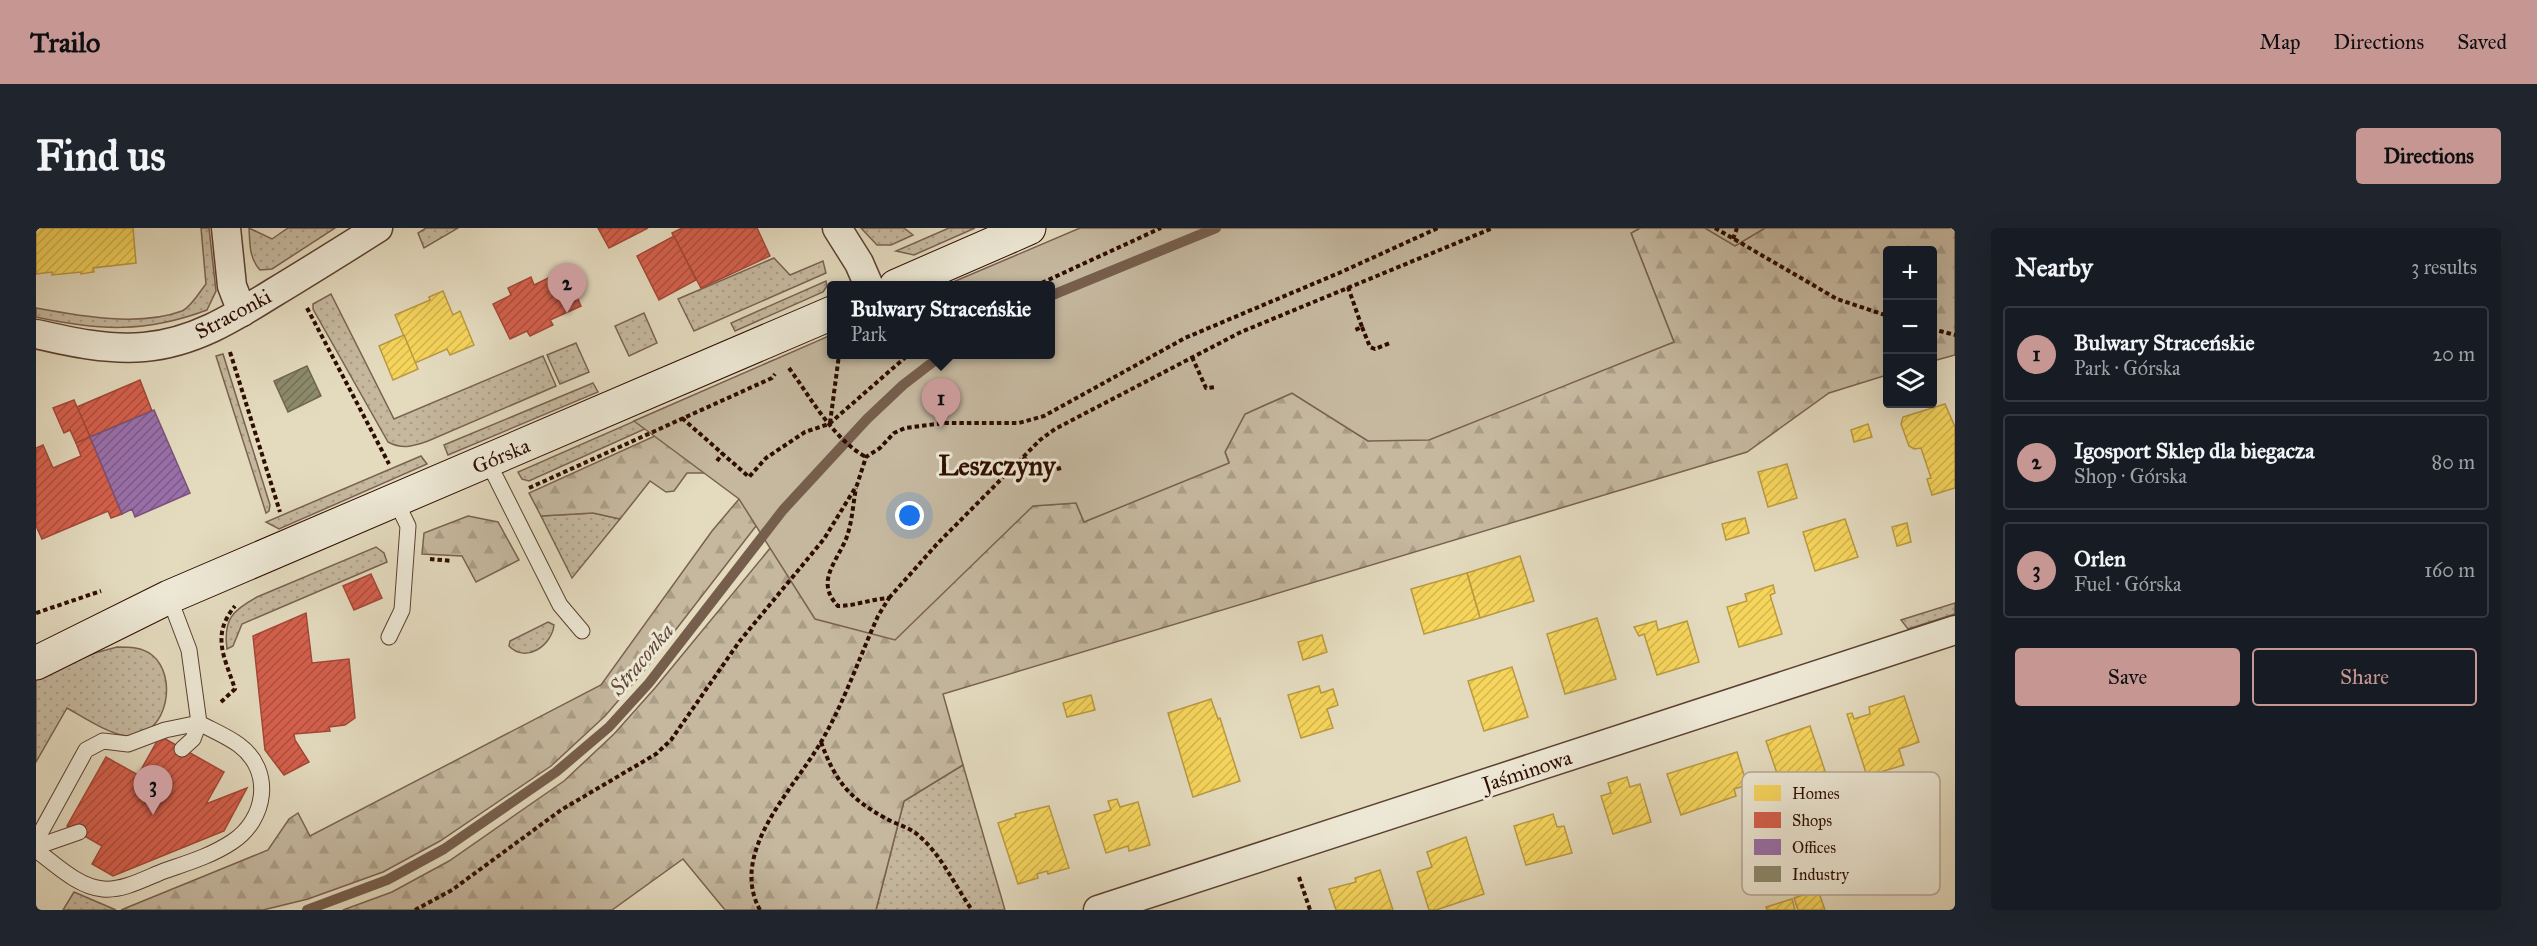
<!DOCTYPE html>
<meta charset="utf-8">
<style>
:root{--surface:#171b24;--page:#20242c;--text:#f1f3f6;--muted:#9ea1a6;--line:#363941;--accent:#c59692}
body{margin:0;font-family:"IM FELL Great Primer",serif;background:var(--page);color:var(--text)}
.controls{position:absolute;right:18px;top:18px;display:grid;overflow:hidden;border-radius:6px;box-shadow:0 6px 24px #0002}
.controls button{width:54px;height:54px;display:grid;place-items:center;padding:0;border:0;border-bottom:2px solid var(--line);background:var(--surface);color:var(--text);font:30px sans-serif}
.you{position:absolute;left:874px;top:288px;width:21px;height:21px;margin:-15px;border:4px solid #fff;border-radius:50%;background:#1a73e8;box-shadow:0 0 0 9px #1a73e833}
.badge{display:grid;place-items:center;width:39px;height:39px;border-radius:50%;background:var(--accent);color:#111;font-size:20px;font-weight:700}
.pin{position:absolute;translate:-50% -50px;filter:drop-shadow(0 2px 3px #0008)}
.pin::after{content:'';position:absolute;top:32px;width:21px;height:18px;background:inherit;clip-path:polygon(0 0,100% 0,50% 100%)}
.popup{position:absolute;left:791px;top:53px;width:228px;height:78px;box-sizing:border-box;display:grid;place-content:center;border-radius:6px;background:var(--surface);filter:drop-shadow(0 2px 4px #0005);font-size:20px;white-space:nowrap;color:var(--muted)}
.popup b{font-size:22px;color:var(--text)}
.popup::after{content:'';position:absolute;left:50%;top:100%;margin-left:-12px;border:12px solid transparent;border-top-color:var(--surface)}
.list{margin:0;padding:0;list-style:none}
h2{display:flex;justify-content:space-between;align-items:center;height:78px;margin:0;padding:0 24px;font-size:26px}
h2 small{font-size:20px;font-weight:400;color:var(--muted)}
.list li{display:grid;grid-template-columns:39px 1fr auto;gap:18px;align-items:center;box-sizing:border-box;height:96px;margin:0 12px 12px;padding:0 12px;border:2px solid var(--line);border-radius:6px}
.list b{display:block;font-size:22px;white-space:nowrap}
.list p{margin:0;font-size:20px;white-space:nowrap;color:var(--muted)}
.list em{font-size:20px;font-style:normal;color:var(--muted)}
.actions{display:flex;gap:12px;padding:18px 24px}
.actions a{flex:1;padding:14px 0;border:2px solid var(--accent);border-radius:6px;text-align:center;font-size:21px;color:var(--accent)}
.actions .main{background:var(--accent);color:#111}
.icon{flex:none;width:33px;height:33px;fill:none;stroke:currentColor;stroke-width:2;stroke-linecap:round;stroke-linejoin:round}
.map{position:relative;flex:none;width:1919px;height:682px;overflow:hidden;border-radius:6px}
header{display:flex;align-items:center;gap:36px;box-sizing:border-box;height:84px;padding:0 30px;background:var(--accent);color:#111}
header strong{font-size:28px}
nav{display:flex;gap:33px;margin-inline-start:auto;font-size:21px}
.intro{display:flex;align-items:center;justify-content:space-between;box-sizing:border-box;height:144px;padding:0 36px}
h1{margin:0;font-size:42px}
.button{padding:15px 27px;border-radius:6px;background:var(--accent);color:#111;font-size:21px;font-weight:700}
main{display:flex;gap:36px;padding:0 36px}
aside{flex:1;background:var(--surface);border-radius:6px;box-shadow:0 6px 24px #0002}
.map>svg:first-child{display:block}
.grass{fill:url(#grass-dots);stroke:#7a6250;stroke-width:1.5}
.forest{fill:url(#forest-firs);stroke:#7a6250;stroke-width:1.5}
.green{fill:#c5b89f;stroke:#7a6250;stroke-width:1.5}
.homes{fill:url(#homes-hatch);stroke:#ba9941;stroke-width:1.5}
.shops{fill:url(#shops-hatch);stroke:#a44736;stroke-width:1.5}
.offices{fill:url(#offices-hatch);stroke:#795278;stroke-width:1.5}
.industry{fill:url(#industry-hatch);stroke:#70664d;stroke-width:1.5}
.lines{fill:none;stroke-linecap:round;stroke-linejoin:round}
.stream{stroke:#765e4c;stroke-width:10}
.lane-casing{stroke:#5c4030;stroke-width:17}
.street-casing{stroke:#5c4030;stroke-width:31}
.secondary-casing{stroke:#2e0c01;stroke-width:35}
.path{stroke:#2e0c01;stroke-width:4;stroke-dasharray:4.5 3;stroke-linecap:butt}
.lane{stroke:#ede8d5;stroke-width:15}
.street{stroke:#ede8d5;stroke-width:28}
.secondary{stroke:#ede8d5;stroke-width:33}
.labels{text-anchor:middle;stroke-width:6;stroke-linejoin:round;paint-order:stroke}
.street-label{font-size:21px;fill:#2e0c01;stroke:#ede8d5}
.water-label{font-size:22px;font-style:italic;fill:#644a39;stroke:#ede8d5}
.district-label{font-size:27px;font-weight:bold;fill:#2e0c01;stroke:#ede8d5}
.key{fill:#ede8d5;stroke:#b4a695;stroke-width:1.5}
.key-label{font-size:16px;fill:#2e0c01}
</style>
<header>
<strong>Trailo</strong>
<nav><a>Map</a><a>Directions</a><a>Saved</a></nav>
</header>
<div class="intro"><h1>Find us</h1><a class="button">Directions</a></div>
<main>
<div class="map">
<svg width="1919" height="682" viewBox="0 0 1919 682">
<defs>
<pattern id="grass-dots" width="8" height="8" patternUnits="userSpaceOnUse" patternTransform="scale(1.5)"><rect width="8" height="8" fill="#c5b89f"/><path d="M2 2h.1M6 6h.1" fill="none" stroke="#aa9d87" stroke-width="1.8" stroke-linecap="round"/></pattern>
<pattern id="forest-firs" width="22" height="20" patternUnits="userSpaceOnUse" patternTransform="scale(1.5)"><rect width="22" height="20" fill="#c5b89f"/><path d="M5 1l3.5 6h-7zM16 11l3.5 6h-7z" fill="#aa9d87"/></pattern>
<pattern id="homes-hatch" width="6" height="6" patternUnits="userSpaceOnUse" patternTransform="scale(1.5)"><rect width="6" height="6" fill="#f6d55c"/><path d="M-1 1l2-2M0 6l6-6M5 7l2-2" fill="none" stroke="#d3b64e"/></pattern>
<pattern id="shops-hatch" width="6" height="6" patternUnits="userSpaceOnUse" patternTransform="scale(1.5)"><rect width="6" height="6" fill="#d6604d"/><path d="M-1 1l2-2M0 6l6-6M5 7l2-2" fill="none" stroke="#ae4e3e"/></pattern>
<pattern id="offices-hatch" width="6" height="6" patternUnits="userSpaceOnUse" patternTransform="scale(1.5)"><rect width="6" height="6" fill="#9970ab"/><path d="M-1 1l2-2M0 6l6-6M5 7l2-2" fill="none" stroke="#7d5a89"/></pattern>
<pattern id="industry-hatch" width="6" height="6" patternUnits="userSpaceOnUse" patternTransform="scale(1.5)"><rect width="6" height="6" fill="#8c8c6e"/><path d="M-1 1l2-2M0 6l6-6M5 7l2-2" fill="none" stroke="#737158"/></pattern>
</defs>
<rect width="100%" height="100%" fill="#e4dbbf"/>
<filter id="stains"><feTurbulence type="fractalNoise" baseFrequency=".00333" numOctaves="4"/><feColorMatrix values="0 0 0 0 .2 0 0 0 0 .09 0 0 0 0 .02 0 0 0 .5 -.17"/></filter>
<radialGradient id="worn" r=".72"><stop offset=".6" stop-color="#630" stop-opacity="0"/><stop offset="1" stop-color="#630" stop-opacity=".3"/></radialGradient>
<g class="grass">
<path d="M165,0H173L180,63L171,82C110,105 63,103 0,89V80C44,88 103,99 146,83C155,79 164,63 170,56Z"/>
<path d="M213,0L236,11L252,0H299L236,41L224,42C213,30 214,16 213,0Z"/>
<polygon points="390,0 422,0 388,20 382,5"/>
<polygon points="825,0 868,0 877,7 855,17 841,17"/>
<polygon points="913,0 939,0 878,27 860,23"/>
<polygon points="738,30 754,47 787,33 790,45 658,103 642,71"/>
<polygon points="790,53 791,58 787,64 699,103 695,95"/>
<path d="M295,66L358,191L507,128L520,158L392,213C377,218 367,222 352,214L277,81V76Z"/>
<polygon points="608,85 621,115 593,128 579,98"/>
<polygon points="540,115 553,144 524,156 511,127"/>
<polygon points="187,126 234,277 233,283 230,285 180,128"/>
<polygon points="736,133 731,146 493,253 486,251 482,244"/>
<polygon points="557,155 562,164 412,227 408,217"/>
<polygon points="385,228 391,236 243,301 230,294"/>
<polygon points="557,285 584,291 536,350 505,288"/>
<path d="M340,319L348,325L351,334L206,396L197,418L191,421C187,391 197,382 221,369Z"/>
<polygon points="1919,375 1919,386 1872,401 1865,392"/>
<path d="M512,394L518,397C516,417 490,436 473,418L474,413Z"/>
<path d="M81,419C93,419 106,419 116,427C142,448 132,506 95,508C77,509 47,489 31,480L0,534V449L59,425Z"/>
<polygon points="927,537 969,682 840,682 868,573"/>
<polygon points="38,664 80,682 27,682"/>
</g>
<g class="forest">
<polygon points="1604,0 1669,0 1699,18 1729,0 1919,0 1919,127 1897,133 1896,22 1852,22 1851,147 1793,165 1711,224 907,466 927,537 868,573 840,682 689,682 647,631 576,682 307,682 356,664 413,633 528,553 578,506 619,460 754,296 1190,11 997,278 1040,275 1048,294 1193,234 1189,224 1209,186 1256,165 1332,213 1638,114 1595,5"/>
<polygon points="643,197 669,245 651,245 638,263 630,264 614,253 584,291 557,285 505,288 493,265"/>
<polygon points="798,211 720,298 607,444 569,488 515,538 404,613 347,644 272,671 227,682 85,682 232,622 253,591 262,585 274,608 565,457 676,303 703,271"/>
<polygon points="432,288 462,294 483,332 440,354 426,328 386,326 388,305"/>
</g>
<g class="green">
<polygon points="1044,0 1604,0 1595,5 1638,114 1393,212 1332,213 1256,165 1209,186 1189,224 1193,235 1048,294 1040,275 997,278 859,412 779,391 703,271 598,193 795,107 796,127 1014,127 1014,58 910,57"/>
<polygon points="1669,0 1729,0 1699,18"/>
</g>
<g class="homes">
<polygon points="0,0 97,0 100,35 57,40 58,44 45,46 45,44 16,47 16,44 0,46"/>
<polygon points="407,63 417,87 424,83 438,117 414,127 411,121 379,135 359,87 394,72 393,69"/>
<polygon points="368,107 382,141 357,152 343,118"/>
<polygon points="1909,176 1919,199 1919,260 1896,267 1891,251 1895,250 1885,220 1878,221 1873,218 1865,196 1867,189"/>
<polygon points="1832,196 1836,209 1818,214 1815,202"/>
<polygon points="1751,236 1761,270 1732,279 1722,244"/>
<polygon points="1709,290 1713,305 1690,312 1686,296"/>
<polygon points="1809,291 1822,329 1779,343 1767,304"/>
<polygon points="1871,295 1875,314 1861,318 1856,299"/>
<polygon points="1484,328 1498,373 1444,390 1431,345"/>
<polygon points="1431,345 1444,390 1388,406 1375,361"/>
<polygon points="1737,357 1739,365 1734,367 1746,406 1703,419 1691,379 1711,373 1709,366"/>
<polygon points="1561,390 1580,451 1529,466 1511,406"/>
<polygon points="1620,393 1622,402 1651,393 1663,434 1621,447 1608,406 1603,408 1598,399"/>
<polygon points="1286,407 1291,424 1267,432 1262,414"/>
<polygon points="1476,439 1492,489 1448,503 1432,453"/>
<polygon points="1283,458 1285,465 1297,461 1302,477 1291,481 1297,500 1265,510 1252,467"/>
<polygon points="1055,467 1059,482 1031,489 1027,475"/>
<polygon points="1868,468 1883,514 1863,521 1868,537 1831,548 1811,486 1816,485 1818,491 1834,486 1833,479"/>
<polygon points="1175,471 1182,491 1184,490 1204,553 1157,569 1132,485"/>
<polygon points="1774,498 1789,543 1778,547 1781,555 1763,561 1760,552 1745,557 1730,513"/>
<polygon points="1701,524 1711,557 1698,561 1700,568 1645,587 1631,546"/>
<polygon points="1591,549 1594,559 1604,556 1615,594 1577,606 1565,568 1575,565 1572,555"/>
<polygon points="1081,571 1084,579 1102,574 1114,617 1093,623 1092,618 1070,625 1058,587 1075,582 1072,573"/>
<polygon points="1013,578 1033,640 1012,646 1011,643 1001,646 1002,650 982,656 962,595 980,589 979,586"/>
<polygon points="1517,586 1521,599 1528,598 1536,625 1490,637 1478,598"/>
<polygon points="1430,609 1448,666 1400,682 1393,682 1381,644 1396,639 1391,624"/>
<polygon points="1344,642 1357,682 1300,682 1293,661 1320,654 1319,650"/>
<polygon points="1782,662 1789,682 1762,682 1758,670"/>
<polygon points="1756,671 1759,682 1731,682 1730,679"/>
</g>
<g class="shops">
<polygon points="562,0 612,0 573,20"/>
<polygon points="646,0 721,0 734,28 665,60 636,5"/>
<polygon points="638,8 660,52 623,72 601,28"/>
<polygon points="529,42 545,78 514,92 517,97 494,108 491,103 474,111 457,76 475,67 472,60 495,49 498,57"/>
<polygon points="104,152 116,183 54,209 41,179"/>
<polygon points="38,172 54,209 40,215 34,202 28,205 17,180"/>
<polygon points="54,209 86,286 75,290 72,283 6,311 0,298 0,220 7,217 17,240 45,228 40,215"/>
<polygon points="335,346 346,370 318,382 307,358"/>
<polygon points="270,385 276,435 313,431 319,490 309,497 293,499 294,503 258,506 259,512 273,534 248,547 229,522 217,408"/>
<polygon points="124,508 188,544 170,576 211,560 188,603 77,648 56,636 66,618 31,598 70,529 102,547"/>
</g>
<polygon class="offices" points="118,182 154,265 99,289 96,281 86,286 54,209"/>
<polygon class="industry" points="271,138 285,168 252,184 238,153"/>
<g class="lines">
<g class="stream">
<polyline points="1014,68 1180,0"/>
<polyline points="271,682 351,652 408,621 520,544 573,499 613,455 747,282 831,191 867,157 906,127"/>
</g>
<g class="lane-casing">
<g id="lane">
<polyline points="452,234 524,377 546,403"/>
<polyline points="133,369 153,422 163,495 157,511 146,521"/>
<polyline points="353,409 366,382 372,298 360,273"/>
<path d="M0,613L50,522L67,513L92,516L129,502L163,495C176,502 191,508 203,517C238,543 230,592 196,614C175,628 151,635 128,643C110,650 87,663 67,661C42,659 19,636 0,622"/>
<polyline points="0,619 43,604"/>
</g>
</g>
<g class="street-casing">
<g id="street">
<polyline points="190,0 196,58 206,84"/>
<polyline points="801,0 823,35 833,58"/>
<path d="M0,106C35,114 71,122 108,119C157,115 197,90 237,65C272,44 307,22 342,0"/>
<polyline points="1062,682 1919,402"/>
</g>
</g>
<g class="secondary-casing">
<g id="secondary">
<polyline points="860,58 993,0"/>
<polyline points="0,435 133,369 796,85"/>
</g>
</g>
<g class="path">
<polyline points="1679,0 1801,71 1852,88"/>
<polyline points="1697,11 1701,0"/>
<polyline points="999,58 1125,0"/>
<polyline points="1312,59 1326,99 1319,102"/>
<polyline points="271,80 353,236"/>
<polyline points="1326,99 1334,119 1339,121 1354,115"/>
<polyline points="1896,101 1919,107"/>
<polyline points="194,124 244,284"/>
<polyline points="1156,129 1170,160 1180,159"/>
<path d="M753,140C775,170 797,211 830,229"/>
<polyline points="646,190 713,249 730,230 769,204 793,196 872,127"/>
<polyline points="794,195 803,127"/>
<path d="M987,229C1001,240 1008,245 1025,240"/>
<polyline points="681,233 687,225"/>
<polyline points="493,260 736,150 739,146"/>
<polyline points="394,331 416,333"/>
<polyline points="853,370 901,316 1004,212 1019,201 1205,104 1457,0"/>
<polyline points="0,385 65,363"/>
<path d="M185,474L199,461C188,428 175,407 199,378"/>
<path d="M785,514C799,553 813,570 849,590C859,596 873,599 882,607C905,626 919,658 936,682"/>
<polyline points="1263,649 1274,682"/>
<polyline points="379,682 416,662 525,582 620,526 635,512 703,414 788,311 821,257 830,229 844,220 858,205 869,200 908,195 983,195 1008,188 1149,110 1303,45 1402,0"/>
<path d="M724,682C692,624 758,561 785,514C808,475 823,430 842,388L853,370C835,371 819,378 802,378C779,354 800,335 810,311C816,296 817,276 820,260"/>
</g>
<use href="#lane" class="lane"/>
<use href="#street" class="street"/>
<use href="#secondary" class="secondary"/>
</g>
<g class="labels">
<g class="street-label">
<text transform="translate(197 86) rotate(-28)" y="7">Straconki</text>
<text transform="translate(465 228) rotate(-23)" y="7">Górska</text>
<text transform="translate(1491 543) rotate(-18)" y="7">Jaśminowa</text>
</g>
<g class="water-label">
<text transform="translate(605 431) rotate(-50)" y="8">Straconka</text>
</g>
<g class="district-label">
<text x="961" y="247">Leszczyny</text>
</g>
</g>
<rect x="1706" y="544" width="198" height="123" rx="9" class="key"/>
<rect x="1718" y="557" width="27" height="16" fill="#f6d55c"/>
<rect x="1718" y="584" width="27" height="16" fill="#d6604d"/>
<rect x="1718" y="611" width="27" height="16" fill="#9970ab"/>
<rect x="1718" y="638" width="27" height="16" fill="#8c8c6e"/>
<g class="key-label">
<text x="1756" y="571">Homes</text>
<text x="1756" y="598">Shops</text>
<text x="1756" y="625">Offices</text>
<text x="1756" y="652">Industry</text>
</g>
<rect width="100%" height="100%" filter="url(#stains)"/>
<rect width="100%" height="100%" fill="url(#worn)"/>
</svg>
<div class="controls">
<button>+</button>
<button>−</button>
<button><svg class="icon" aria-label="layers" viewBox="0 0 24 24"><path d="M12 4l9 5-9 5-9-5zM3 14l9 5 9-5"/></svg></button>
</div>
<div class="you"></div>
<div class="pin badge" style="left:905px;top:200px">1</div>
<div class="popup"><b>Bulwary Straceńskie</b>Park</div>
<div class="pin badge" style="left:531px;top:85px">2</div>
<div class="pin badge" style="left:117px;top:587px">3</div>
</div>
<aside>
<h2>Nearby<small>3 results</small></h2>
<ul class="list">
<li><span class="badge">1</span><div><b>Bulwary Straceńskie</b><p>Park · Górska</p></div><em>20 m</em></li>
<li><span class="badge">2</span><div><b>Igosport Sklep dla biegacza</b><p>Shop · Górska</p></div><em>80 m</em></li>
<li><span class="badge">3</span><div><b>Orlen</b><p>Fuel · Górska</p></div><em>160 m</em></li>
</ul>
<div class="actions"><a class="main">Save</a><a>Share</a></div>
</aside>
</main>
